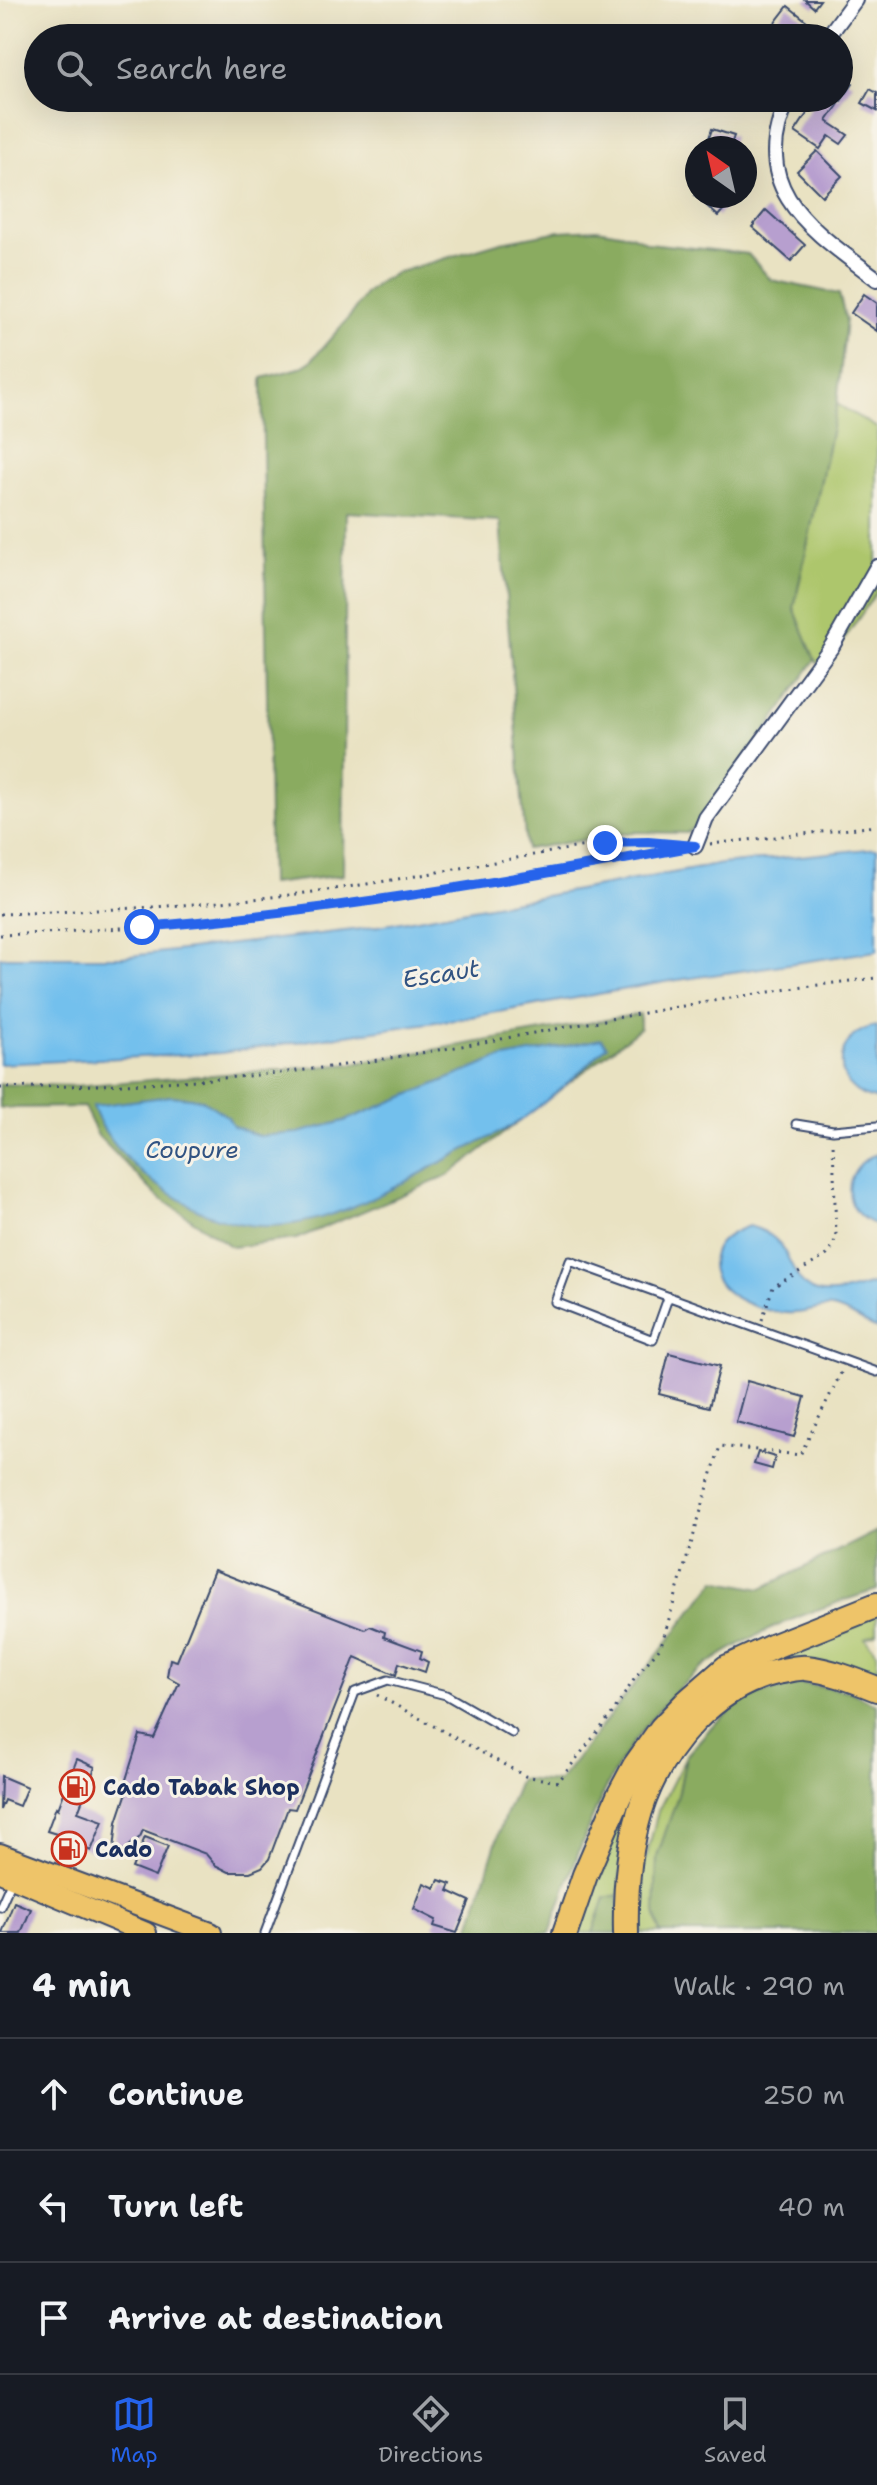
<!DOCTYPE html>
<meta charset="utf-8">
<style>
:root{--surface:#171b24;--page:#20242c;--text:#f1f3f6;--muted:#9ea1a6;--line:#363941;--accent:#2563eb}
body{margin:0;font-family:"Shantell Sans",sans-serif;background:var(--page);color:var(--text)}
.compass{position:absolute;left:685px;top:136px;width:72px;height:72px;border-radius:50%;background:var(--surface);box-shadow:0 8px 32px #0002;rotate:326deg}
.stop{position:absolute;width:24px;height:24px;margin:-18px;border:6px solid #2563eb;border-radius:50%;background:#fff}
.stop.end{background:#2563eb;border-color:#fff;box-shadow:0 2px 8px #0008}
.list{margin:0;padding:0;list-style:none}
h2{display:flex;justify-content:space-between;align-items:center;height:104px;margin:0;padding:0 32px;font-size:34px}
h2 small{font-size:26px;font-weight:400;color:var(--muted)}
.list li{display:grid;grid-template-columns:52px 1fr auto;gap:24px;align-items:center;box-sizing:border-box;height:112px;padding:0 32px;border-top:2px solid var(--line)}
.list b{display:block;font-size:30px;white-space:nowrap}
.list em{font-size:26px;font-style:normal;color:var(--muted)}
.icon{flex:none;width:44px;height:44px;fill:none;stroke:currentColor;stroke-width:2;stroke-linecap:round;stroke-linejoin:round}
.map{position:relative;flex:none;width:877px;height:1933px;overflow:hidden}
.search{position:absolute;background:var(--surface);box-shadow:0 8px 32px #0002;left:24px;right:24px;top:24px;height:88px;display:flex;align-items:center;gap:20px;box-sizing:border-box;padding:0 28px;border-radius:44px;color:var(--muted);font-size:30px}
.sheet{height:440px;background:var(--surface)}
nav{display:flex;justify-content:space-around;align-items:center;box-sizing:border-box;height:112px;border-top:2px solid var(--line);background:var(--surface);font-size:22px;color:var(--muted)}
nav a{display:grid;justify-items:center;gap:4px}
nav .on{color:var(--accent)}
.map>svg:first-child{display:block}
.green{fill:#adc66c;stroke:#647a65;stroke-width:2}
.forest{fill:#8aab60;stroke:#526d5f;stroke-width:2}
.water{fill:#73c0ed;stroke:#4778a6;stroke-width:2}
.building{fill:#b79fcf}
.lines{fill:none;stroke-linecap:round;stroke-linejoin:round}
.lane-casing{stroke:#3a4a6d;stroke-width:11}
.street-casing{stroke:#3a4a6d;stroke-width:18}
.primary-casing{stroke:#3a4a6d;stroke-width:24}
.highway-casing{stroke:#3a4a6d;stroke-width:28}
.path{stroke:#3a4a6d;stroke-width:3;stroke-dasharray:2 6;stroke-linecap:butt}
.lane{stroke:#fff;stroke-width:7}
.street{stroke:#fff;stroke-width:14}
.primary{stroke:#eec469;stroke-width:20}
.highway{stroke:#eec469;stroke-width:24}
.route{stroke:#2563eb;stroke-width:10}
.labels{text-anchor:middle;stroke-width:6;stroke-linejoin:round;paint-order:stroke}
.poi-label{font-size:22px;font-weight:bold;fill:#1b2f5e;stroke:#f7f3e8;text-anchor:start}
.water-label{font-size:24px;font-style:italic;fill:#315382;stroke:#f7f3e8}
</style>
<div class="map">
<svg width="877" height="1933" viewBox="0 0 877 1933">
<rect width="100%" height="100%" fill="#f7f3e8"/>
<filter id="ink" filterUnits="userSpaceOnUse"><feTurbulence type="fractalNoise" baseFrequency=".0125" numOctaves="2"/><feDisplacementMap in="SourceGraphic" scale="16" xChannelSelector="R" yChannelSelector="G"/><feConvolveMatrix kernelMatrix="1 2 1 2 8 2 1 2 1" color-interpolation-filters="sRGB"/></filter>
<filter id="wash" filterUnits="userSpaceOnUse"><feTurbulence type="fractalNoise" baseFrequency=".006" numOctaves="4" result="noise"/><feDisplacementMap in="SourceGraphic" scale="32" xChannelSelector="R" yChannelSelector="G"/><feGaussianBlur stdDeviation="1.8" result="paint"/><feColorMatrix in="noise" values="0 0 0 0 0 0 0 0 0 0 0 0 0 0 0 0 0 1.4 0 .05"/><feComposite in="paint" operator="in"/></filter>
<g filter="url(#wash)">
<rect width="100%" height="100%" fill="#e9e2c2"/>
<g class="green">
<polygon points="837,404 877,428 877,591 825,668 815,660 794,608"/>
<path d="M877,1613V1633L865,1638L877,1653V1677C785,1640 709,1674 659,1756C651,1770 641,1784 636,1799C625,1831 621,1862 619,1895L605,1898L593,1933H578C606,1842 642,1742 721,1682C763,1650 828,1631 877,1613Z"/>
<polygon points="686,1756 655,1912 660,1933 642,1933 643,1871 658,1811"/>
</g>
<g class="forest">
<polygon points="597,229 631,235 648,243 748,254 771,280 839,294 846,320 837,404 794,608 815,660 704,821 686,833 634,832 526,849 500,521 346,512 343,875 270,884 262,378 300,368 311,361 352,314 365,294 379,282 396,273 501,242 560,231"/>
<polygon points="640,1014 640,1028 448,1176 296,1239 232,1247 157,1196 98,1136 84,1107 0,1108 0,1084 74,1086 351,1064"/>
<path d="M877,1531V1590C823,1606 756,1631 709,1663C678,1685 647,1721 626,1753C592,1805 571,1874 550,1933H468L502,1823L520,1779L558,1782L716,1580L761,1589Z"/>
<polygon points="802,1684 849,1691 877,1705 877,1933 660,1933 655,1912 657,1857 679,1792 686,1756 713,1725 749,1696"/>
<polygon points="619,1895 619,1933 593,1933 605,1898"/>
</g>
<g class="water">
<polygon points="877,848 877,951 671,981 470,1017 221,1053 0,1064 0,957 122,957 362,929 722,864"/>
<path d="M877,1026V1099C830,1094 830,1032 877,1026Z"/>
<path d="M601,1039L607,1046C581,1072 554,1096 524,1118C503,1133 477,1143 455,1155C394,1187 322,1233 250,1225C213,1220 198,1211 167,1191C138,1174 103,1138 93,1106L171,1096L201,1099L228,1117L233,1126L259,1136L298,1133L344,1121L495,1060Z"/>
<path d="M877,1154V1225C839,1214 841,1166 877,1154Z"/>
<path d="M749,1226C759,1229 768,1232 776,1240C793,1256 794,1291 822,1293C840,1295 859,1287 877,1283V1329C862,1323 849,1311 832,1308C820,1306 808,1313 795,1313C767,1315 704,1295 713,1257C716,1240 734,1231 749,1226Z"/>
</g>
<g id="blocks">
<g class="building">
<polygon points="805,0 820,0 814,8"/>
<polygon points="788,6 813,26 804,38 792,38 774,24"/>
<polygon points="839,74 853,84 827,121 848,135 841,144 829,136 820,149 795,132 816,100 813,98 839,98"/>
<polygon points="870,89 877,93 877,111 862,103"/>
<polygon points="712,129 734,136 730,148 712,148 712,145 707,144"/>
<polygon points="817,151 842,176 822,196 797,171"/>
<polygon points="696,196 728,196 732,200 718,216"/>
<polygon points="766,210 805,245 791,261 752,227"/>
<polygon points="864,294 877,303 877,331 851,313"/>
<polygon points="669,1353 720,1366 709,1407 659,1394"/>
<polygon points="747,1381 805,1397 794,1437 736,1422"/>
<polygon points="758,1452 775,1457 772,1469 754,1464"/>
<polygon points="214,1570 365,1629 370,1626 385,1632 384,1637 422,1651 420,1658 428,1662 425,1672 399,1663 396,1675 355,1657 295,1809 288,1808 269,1859 262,1867 250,1872 229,1872 215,1865 206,1854 143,1830 140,1837 123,1851 114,1850 117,1822 128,1789 124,1786 140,1735 154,1738 179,1683 167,1676 170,1659 177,1661"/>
<polygon points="77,1759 95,1767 78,1812 103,1821 91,1851 65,1840 66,1837 47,1831 56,1807 58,1809"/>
<polygon points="1,1776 27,1787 19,1806 4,1800 0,1810"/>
<polygon points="145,1837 168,1846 155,1877 132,1868"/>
<polygon points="439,1880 451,1884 448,1891 470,1901 457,1933 434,1926 436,1920 414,1909 424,1883 435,1888"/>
<polygon points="14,1902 31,1909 21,1933 2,1933"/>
</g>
</g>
</g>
<g filter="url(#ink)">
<use href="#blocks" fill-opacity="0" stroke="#3a4a6d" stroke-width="2"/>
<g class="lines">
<g class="lane-casing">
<g id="lane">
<polyline points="796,1124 833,1130 877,1126"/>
<polyline points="668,1298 653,1340 555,1302 570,1261 877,1372"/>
<polyline points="0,1907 12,1880"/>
<polyline points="265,1933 355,1692 388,1680 446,1695 512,1733"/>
</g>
</g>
<g class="street-casing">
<g id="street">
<polyline points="827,38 855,0"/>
<path d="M789,98C745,189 812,230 877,279"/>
<polyline points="695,846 706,818 832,646 877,567"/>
</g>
</g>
<g class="primary-casing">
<g id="primary">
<polyline points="0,1854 211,1933"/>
<polyline points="0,1872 146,1933"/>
</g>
</g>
<g class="highway-casing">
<g id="highway">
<polyline points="565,1933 585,1875 619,1796 635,1766 662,1728 687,1702 726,1668 774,1646 877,1605"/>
<path d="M626,1933C625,1892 628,1851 640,1811C660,1748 715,1683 782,1671C790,1670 799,1667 806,1668C831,1671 854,1680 877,1689"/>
</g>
</g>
<g class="path">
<polyline points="710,844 877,826"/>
<path d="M0,914C111,910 224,905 334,889C425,876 515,857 605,843L648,842L683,845"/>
<path d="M0,935C230,926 457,891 683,848"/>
<path d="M0,1088C117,1085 235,1081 351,1064C527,1038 700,997 877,978"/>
<polyline points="762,1320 773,1287 827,1255 833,1247 836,1234 833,1142"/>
<polyline points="377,1695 525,1776 558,1782 611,1715 637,1675 661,1646 720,1446 800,1455 842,1371"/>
</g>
<use href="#lane" class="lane"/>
<use href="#street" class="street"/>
<use href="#primary" class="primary"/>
<use href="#highway" class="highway"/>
</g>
</g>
<g class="lines" filter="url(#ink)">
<path class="route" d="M142,927C328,912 512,880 695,846L648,842L605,843"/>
</g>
<defs>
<g id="fuel-ring" transform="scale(1.8)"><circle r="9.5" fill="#f7f3e8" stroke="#c8321e" stroke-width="1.5"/><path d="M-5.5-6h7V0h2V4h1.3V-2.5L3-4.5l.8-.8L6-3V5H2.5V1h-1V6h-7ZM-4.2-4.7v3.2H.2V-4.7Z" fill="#c8321e"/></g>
</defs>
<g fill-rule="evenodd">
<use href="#fuel-ring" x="77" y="1787"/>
<use href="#fuel-ring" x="69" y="1849"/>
</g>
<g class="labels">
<g class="poi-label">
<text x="103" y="1795">Cado Tabak Shop</text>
<text x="95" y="1857">Cado</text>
</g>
<g class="water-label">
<text transform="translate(441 974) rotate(-9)" y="8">Escaut</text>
<text x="192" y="1158">Coupure</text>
</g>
</g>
</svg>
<svg class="compass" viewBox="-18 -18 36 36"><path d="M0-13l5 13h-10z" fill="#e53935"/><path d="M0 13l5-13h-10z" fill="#9ea1a6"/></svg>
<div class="stop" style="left:142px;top:927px"></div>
<div class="stop end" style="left:605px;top:843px"></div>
<div class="search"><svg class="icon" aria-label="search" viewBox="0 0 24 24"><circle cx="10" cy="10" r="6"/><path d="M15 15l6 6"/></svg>Search here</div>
</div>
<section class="sheet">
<h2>4 min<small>Walk · 290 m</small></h2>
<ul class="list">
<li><svg class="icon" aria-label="ahead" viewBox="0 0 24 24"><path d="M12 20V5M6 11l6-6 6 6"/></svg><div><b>Continue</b></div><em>250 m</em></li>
<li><svg class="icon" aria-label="left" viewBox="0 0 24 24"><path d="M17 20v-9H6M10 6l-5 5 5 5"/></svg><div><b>Turn left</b></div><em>40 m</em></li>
<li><svg class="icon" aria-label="arrive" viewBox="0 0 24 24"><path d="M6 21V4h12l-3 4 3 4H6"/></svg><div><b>Arrive at destination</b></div></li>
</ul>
</section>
<nav>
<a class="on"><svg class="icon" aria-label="map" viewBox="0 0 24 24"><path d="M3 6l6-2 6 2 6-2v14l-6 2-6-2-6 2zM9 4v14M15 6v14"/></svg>Map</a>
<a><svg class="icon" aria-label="directions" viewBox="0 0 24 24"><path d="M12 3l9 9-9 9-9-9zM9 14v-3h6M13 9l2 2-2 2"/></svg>Directions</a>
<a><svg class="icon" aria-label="saved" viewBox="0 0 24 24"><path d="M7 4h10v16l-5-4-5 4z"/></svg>Saved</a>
</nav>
